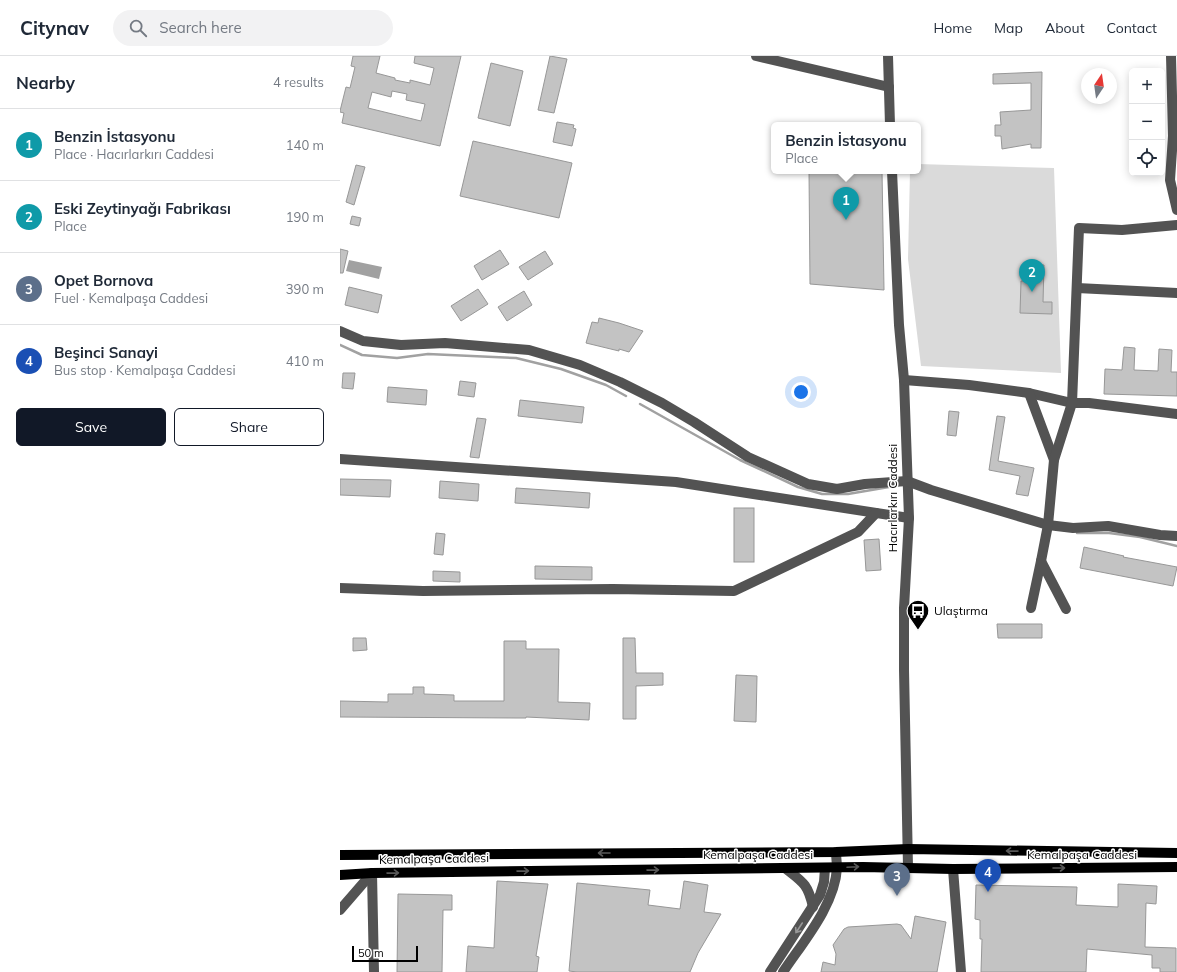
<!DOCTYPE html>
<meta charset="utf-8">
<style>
:root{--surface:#fff;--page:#f2f2f3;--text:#1f2937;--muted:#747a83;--line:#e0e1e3;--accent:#111827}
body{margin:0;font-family:Mulish,sans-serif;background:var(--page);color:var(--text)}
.controls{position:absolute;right:12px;top:12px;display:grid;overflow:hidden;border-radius:6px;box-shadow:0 2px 10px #0003}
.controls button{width:36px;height:36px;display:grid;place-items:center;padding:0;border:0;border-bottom:1px solid var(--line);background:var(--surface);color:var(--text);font:20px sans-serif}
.compass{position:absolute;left:741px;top:12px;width:36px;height:36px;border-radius:50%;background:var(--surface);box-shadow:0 2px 10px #0003;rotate:13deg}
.scale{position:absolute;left:12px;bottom:10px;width:66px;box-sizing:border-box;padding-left:4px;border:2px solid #000;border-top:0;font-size:11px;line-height:14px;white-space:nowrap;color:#000;-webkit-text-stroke:3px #fff;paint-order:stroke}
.you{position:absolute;left:461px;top:336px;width:14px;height:14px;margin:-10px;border:3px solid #fff;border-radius:50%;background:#1a73e8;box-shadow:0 0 0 6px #1a73e833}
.badge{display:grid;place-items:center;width:26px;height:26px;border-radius:50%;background:var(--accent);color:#fff;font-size:13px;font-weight:700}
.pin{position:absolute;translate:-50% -33px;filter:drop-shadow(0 1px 2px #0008)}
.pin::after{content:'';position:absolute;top:21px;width:14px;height:12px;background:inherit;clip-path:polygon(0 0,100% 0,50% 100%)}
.popup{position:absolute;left:431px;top:66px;width:150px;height:52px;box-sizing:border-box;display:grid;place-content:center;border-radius:6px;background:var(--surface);filter:drop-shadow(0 1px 3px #0005);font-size:13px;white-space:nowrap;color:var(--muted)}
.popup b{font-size:15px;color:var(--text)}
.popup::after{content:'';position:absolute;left:50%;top:100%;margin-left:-8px;border:8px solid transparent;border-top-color:var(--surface)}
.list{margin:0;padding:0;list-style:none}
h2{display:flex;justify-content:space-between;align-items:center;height:52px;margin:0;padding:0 16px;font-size:17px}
h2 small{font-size:13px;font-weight:400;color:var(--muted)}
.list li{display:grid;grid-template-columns:26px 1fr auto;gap:12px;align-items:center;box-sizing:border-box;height:72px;padding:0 16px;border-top:1px solid var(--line)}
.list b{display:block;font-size:15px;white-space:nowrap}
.list p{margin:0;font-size:13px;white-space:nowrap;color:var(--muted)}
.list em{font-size:13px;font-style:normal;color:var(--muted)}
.actions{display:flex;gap:8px;padding:12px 16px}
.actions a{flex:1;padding:9px 0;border:1px solid var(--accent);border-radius:6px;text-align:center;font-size:14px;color:var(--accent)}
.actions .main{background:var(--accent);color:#fff}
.icon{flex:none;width:22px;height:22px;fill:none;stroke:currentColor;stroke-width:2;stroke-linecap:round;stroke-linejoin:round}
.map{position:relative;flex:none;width:837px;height:916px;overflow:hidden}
header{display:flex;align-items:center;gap:24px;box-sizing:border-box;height:56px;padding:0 20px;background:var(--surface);border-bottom:1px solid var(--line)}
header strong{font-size:19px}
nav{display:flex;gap:22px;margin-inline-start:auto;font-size:14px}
.search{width:280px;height:36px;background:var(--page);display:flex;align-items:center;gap:10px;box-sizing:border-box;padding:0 14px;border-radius:22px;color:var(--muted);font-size:15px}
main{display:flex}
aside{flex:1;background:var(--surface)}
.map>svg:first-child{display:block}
.green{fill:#dadada}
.water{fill:#a1a1a1}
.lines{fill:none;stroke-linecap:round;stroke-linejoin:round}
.stream{stroke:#a1a1a1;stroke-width:2.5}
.building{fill:#c3c3c3;stroke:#979797;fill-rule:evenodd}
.minor{stroke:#535353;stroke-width:10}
.major{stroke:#000;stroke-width:10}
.oneway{stroke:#595959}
.oneway2{stroke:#989898}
.labels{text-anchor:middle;stroke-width:3;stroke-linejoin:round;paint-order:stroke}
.street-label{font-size:12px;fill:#000;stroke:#fff}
.poi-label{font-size:12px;fill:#000;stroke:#fff;text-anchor:start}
</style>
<header>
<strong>Citynav</strong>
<div class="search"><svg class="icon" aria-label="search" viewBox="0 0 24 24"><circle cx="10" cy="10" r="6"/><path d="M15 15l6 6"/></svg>Search here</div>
<nav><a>Home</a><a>Map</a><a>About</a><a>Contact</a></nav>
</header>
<main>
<aside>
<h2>Nearby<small>4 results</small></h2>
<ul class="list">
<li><span class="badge" style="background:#0f9aa8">1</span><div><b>Benzin İstasyonu</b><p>Place · Hacırlarkırı Caddesi</p></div><em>140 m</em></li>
<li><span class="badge" style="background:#0f9aa8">2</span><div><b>Eski Zeytinyağı Fabrikası</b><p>Place</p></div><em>190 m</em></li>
<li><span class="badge" style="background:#5c6f8a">3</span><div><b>Opet Bornova</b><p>Fuel · Kemalpaşa Caddesi</p></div><em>390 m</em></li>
<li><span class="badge" style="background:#1a4fb4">4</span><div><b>Beşinci Sanayi</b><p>Bus stop · Kemalpaşa Caddesi</p></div><em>410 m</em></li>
</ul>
<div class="actions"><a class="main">Save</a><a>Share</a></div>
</aside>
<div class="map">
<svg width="837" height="916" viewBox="0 0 837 916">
<rect width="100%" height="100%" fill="#fff"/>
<polygon class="green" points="578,108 714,112 721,317 581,310 568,203 570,115 578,115"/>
<polygon class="water" points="9,204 42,211 39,223 6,215"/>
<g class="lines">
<g class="stream">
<polyline points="0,289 22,299 57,302 88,298 176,302 221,313 266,329 286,340"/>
<polyline points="300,348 400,404 458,431 482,438 508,438 549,431"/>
<polyline points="737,477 769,477 800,481 837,490"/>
</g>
</g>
<g class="building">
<path d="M13,0H40L36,17L55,22V24L70,27V24L90,29L94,12L74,7L75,0H121L100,90L2,67L4,57L0,56V55L6,31L10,32L15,11L11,10ZM52,35L67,38L66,44L85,48L81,65L28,52L32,36L51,41Z"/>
<polygon points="210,0 227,3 214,57 198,54"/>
<polygon points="151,7 183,15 170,70 138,62"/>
<polygon points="702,16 701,92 691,92 691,88 662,93 661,80 655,80 655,69 661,69 660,56 691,54 691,27 653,28 653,18"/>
<polygon points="217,66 234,69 233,72 236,73 232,90 213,86"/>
<polygon points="133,85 232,107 219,162 120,140"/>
<polygon points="16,109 25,111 14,149 6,146"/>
<polygon points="469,115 542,115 544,234 470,228"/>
<polygon points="12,160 21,162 19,170 10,168"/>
<polygon points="0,193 8,195 3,217 0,217"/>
<polygon points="160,194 169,208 142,224 134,210"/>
<polygon points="205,195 213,208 188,224 179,211"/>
<polygon points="691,209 704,209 703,246 712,246 712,258 680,257 681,225 691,225"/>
<polygon points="9,231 42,239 38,257 5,249"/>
<polygon points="138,233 148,248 121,265 111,250"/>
<polygon points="184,235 192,249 167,265 158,251"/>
<polygon points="259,262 279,267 303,275 289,296 279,293 279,295 246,287 252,266 258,267"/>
<polygon points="784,291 795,292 794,314 818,315 819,293 832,294 831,316 837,316 837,340 764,338 765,313 782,314"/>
<polygon points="3,317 15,317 13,333 2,332"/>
<polygon points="120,325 136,327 134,341 118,339"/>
<polygon points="48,331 87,334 86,349 47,346"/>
<polygon points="180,344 244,351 242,367 178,360"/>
<polygon points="609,355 619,356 616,380 607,379"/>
<polygon points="657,360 665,361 658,405 694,412 688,440 676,438 680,420 649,414"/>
<polygon points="137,362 146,363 139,402 130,401"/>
<polygon points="0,423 51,424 50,441 0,439"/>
<polygon points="100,425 139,428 138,445 99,442"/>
<polygon points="176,432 250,437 249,452 175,447"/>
<rect x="394" y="452" width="20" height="54"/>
<polygon points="96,477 105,478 103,499 94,498"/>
<polygon points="539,483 541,514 526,515 524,484"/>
<polygon points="744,491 784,500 783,501 837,511 833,530 740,512"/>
<polygon points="195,510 252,511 252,524 195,523"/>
<polygon points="93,515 120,516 120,526 93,525"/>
<polygon points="657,568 702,568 702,582 658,582"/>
<polygon points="13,582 26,582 27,594 13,595"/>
<polygon points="283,582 295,582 296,617 323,617 323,629 296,630 296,663 283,663"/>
<polygon points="164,585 186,585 186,593 219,593 218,646 250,647 249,664 186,661 186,662 176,662 0,661 0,645 48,646 48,638 73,638 73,631 84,631 84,638 114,639 114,645 164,645"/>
<polygon points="396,619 417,620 416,666 394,665"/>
<polygon points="157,825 208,828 196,900 199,901 197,916 126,916 128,890 154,892"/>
<polygon points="344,825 368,829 364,856 381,858 358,897 350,916 237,916 229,915 237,827 310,834 308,849 340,853"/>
<polygon points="778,828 817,830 816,848 806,847 805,891 836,892 836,916 820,916 820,912 812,912 812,899 747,893 746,916 641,916 642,883 640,883 640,864 635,863 636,829 737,831 736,849 778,851"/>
<polygon points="58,838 112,839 112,854 103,854 102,916 57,916"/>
<polygon points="575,860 606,866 597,916 481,916 483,906 495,909 496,898 493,889 504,873 508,871 557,868 561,869 571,883"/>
</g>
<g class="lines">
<g class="minor">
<polyline points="416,0 549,31"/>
<polyline points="548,0 550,69"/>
<polyline points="831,0 833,80 830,124 837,154"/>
<polyline points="552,115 559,269 564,324 569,462 564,552 564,614 568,811"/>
<polyline points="737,232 837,237"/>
<polyline points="0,275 23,285 61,289 105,287 189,294 240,309 280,326 322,347 354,366 408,401 468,428 497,433 525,428 567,425 591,434 708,469 733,472 768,470 820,479 837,480"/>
<polyline points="564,324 629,329 689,337 732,347 749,347 837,358"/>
<polyline points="689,337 714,404"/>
<polyline points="0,403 336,426 569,462"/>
<polyline points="701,505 708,469 714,404 732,347 739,172 782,174 837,169"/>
<polyline points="0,532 83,535 273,533 394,535 518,476 536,457"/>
<polyline points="691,552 701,505 726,553"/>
<path d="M445,812C463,826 468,828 473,851"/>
<polyline points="613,813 621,916"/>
<polyline points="32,817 34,916"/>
<polyline points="0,854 32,817"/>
<polyline points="430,916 480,839 484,826 485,812"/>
<path d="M443,916C463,886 495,849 497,812C497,807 496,801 496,796"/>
</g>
<g class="major">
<polyline points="0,799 496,796 568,793 837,797"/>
<polyline points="0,819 32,817 523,811 613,813 837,811"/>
</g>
</g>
<defs><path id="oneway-shaft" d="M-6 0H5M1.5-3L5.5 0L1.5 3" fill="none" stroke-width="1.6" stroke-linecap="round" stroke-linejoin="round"/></defs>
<g class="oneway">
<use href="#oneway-shaft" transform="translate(672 795) rotate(-179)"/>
<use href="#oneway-shaft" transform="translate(264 797) rotate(180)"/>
<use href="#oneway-shaft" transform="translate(513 811) rotate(-3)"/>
<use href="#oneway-shaft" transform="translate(719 812)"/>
<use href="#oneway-shaft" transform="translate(313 814) rotate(-1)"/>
<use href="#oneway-shaft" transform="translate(183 815) rotate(-1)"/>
<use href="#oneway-shaft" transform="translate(53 817) rotate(-1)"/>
</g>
<use class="oneway2" href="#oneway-shaft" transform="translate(459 872) rotate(123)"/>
<defs>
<g id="bus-pin" transform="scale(1.15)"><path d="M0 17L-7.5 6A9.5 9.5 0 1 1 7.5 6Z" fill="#000" stroke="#fff"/><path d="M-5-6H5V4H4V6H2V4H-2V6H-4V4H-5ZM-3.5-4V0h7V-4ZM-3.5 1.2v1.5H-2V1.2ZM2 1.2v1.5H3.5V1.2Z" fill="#fff"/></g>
</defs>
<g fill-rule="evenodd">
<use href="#bus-pin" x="578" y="555"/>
</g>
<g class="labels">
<g class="street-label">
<text transform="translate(553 442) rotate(-90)" y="4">Hacırlarkırı Caddesi</text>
<text x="418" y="803">Kemalpaşa Caddesi</text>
<text x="742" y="803">Kemalpaşa Caddesi</text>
<text transform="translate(94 803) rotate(-1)" y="4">Kemalpaşa Caddesi</text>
</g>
<g class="poi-label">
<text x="594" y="559">Ulaştırma</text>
</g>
</g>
</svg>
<div class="controls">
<button>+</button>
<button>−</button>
<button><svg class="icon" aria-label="locate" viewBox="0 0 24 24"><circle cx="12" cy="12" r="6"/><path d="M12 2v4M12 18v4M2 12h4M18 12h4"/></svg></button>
</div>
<svg class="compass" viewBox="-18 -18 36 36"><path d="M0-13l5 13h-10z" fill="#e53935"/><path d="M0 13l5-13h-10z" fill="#747a83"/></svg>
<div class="scale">50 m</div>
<div class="you"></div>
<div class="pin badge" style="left:506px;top:164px;background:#0f9aa8">1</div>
<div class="popup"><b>Benzin İstasyonu</b>Place</div>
<div class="pin badge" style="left:692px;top:236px;background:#0f9aa8">2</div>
<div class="pin badge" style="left:557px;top:840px;background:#5c6f8a">3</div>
<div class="pin badge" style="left:648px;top:836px;background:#1a4fb4">4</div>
</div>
</main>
